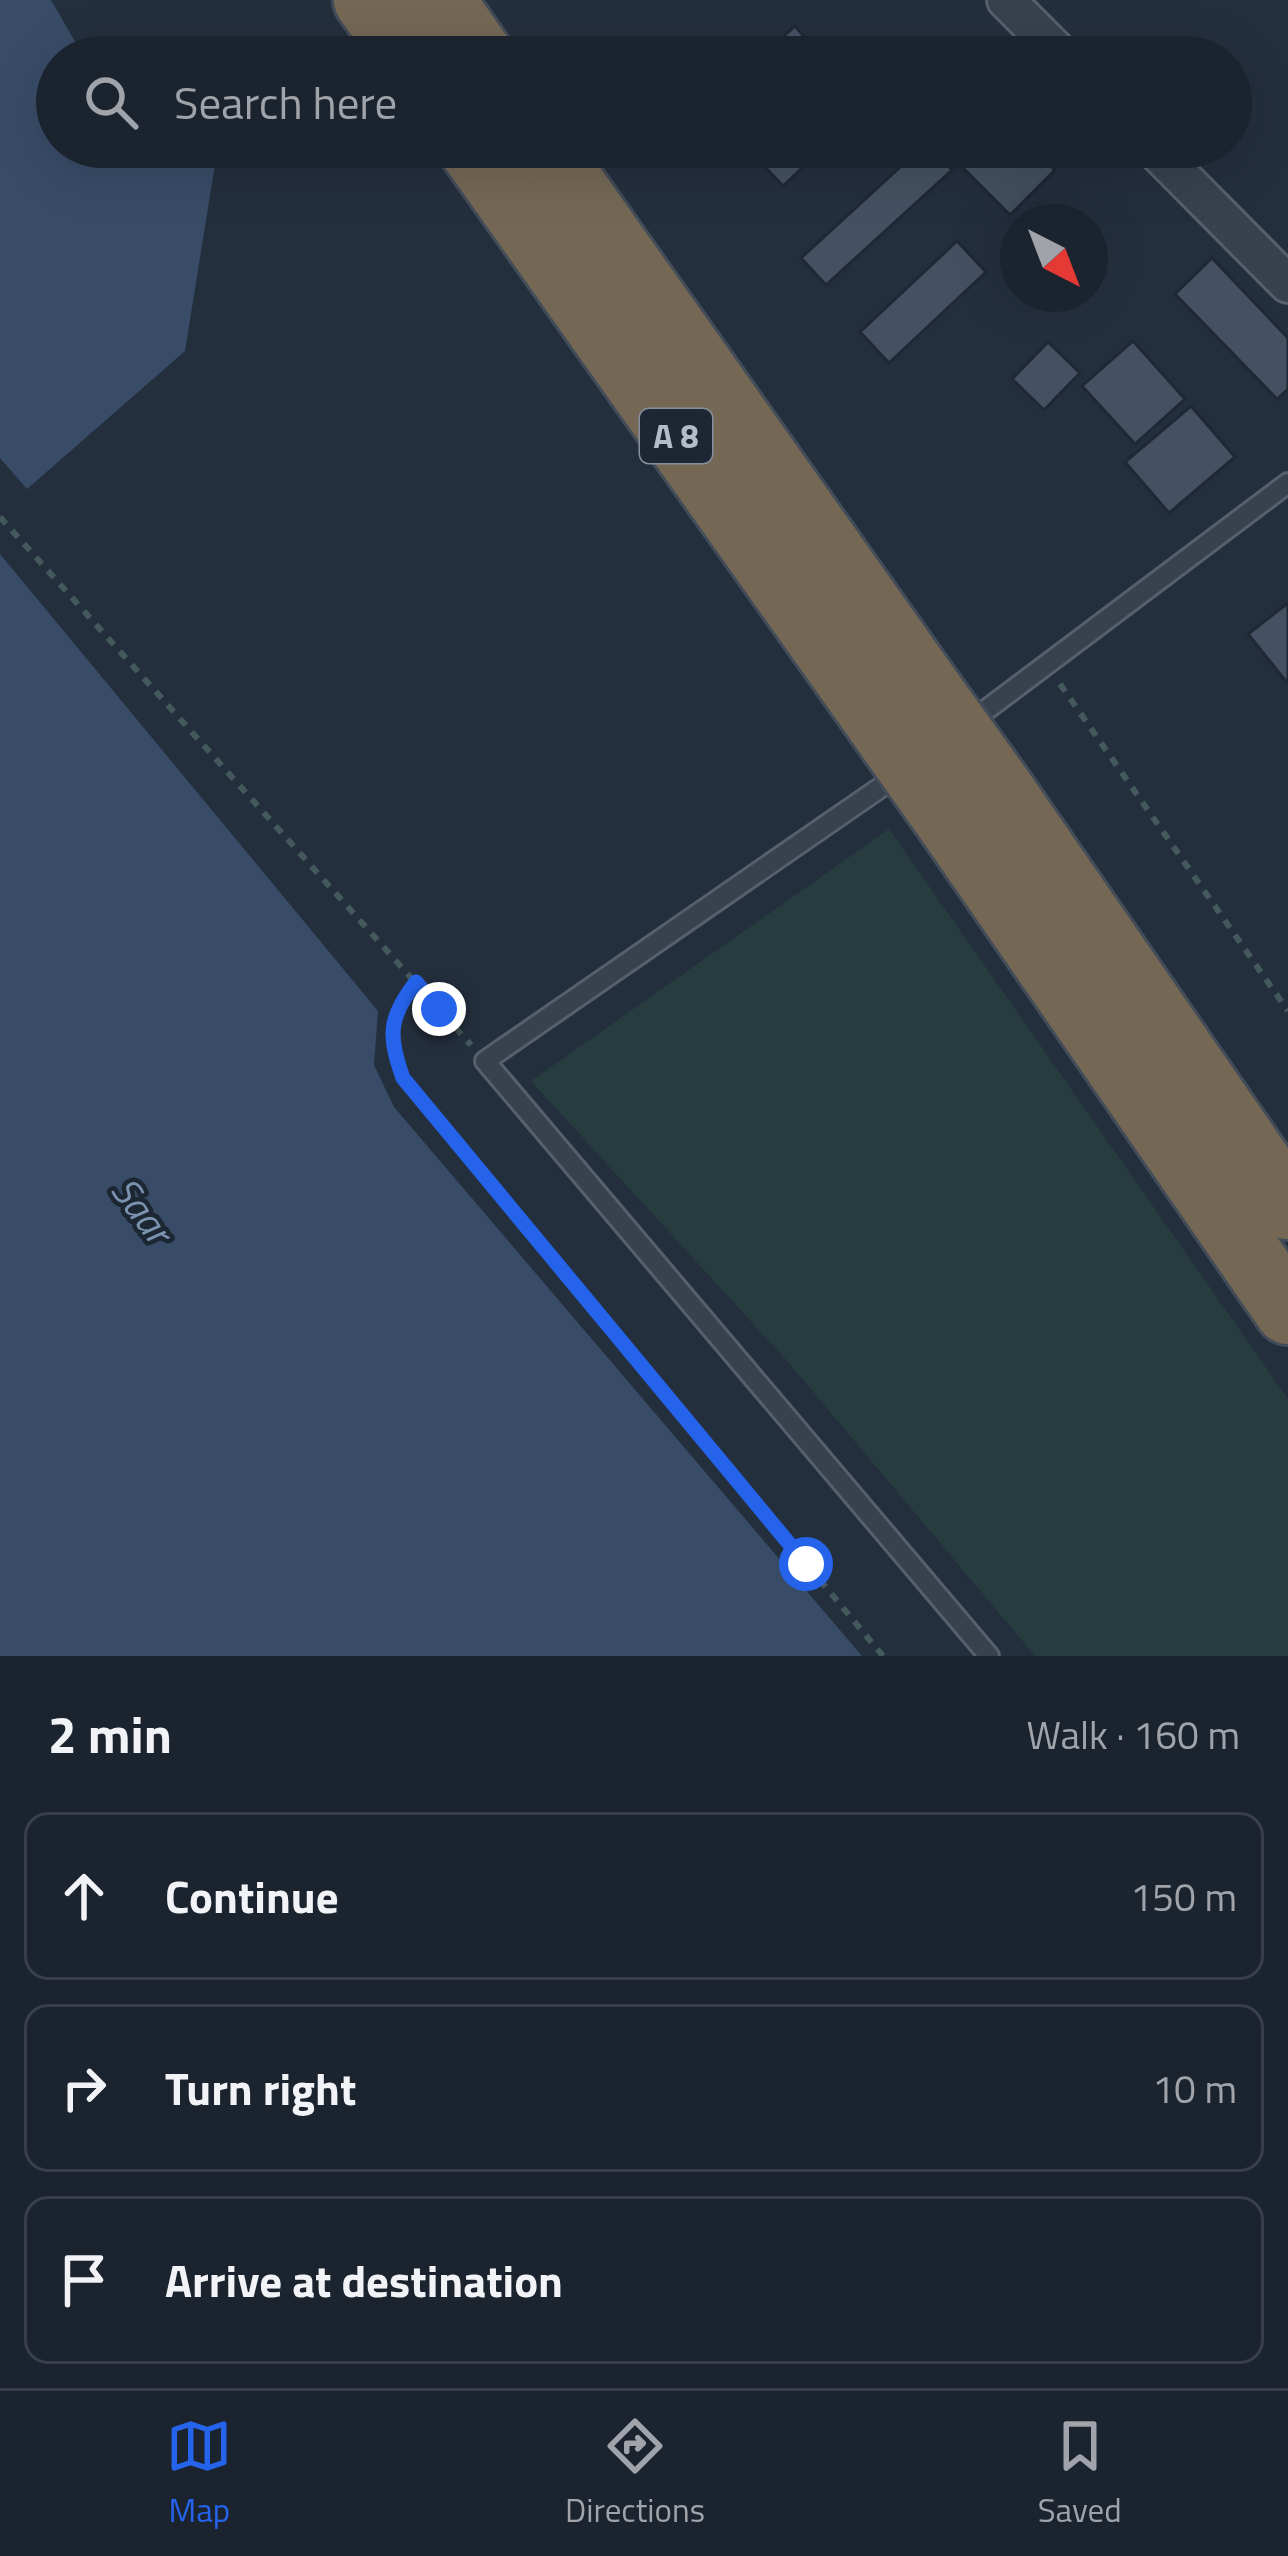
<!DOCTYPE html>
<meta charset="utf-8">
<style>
:root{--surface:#1b232e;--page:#282f3a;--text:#f1f3f6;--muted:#a0a4aa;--line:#39404a;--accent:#2563eb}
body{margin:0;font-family:"Titillium Web",sans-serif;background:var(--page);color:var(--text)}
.compass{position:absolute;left:1000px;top:204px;width:108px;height:108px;border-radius:50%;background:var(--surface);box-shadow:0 12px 48px #0002;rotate:138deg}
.stop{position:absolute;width:36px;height:36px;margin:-27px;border:9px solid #2563eb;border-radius:50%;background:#fff}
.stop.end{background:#2563eb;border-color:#fff;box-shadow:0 3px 12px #0008}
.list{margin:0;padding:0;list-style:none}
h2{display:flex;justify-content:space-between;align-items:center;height:156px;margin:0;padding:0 48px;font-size:51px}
h2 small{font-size:39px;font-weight:400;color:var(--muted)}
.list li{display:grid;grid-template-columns:78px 1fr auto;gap:36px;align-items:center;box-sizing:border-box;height:168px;margin:0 24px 24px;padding:0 24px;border:3px solid var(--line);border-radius:24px}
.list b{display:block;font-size:45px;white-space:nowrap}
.list em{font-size:39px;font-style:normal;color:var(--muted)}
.icon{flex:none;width:66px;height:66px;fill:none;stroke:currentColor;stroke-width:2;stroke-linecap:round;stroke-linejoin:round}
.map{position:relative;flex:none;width:1288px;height:1656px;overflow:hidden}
.search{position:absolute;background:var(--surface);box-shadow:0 12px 48px #0002;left:36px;right:36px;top:36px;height:132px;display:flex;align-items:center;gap:30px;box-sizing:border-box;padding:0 42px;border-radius:66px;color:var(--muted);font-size:45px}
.sheet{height:732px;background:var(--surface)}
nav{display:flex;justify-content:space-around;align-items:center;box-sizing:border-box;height:168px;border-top:3px solid var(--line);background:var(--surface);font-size:33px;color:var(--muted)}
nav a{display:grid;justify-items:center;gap:6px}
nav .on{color:var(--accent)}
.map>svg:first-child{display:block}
.green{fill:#263c3f}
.water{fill:#394c67}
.building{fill:#455162;stroke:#1f2835;stroke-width:3}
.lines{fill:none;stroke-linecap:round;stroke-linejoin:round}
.service-casing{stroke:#565f6c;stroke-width:24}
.minor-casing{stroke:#565f6c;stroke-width:42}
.motorway-casing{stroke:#434c59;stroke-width:72}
.path{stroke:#44595c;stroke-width:6;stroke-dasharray:9 9;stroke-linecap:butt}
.service{stroke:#38414e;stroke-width:18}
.minor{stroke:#38414e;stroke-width:36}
.motorway{stroke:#746855;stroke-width:66}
.motorway-bridge-casing{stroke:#434c59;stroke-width:72;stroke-linecap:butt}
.motorway-bridge{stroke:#746855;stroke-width:66}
.route{stroke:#2563eb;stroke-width:15}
.labels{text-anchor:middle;stroke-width:9;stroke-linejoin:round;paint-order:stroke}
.shield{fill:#1d2633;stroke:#878f9c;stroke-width:3}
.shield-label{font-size:33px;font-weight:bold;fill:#b4bcc9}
.water-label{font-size:39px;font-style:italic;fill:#7c92b1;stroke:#1d2633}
</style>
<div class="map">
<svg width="1288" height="1656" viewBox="0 0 1288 1656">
<rect width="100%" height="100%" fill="#242f3e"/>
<polygon class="green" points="889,829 1288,1399 1288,1656 1035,1656 789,1363 531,1081"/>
<g class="water">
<polygon points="0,0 51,0 84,57 57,57 57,147 211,147 217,152 185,351 27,489 0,458"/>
<polygon points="0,554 378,1011 374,1065 394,1107 862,1656 0,1656"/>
</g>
<g class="building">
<polygon points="795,26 822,57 781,57 772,47"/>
<polygon points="746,147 824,147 783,186"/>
<polygon points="922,147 930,147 952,170 826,285 801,258"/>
<polygon points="942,147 1031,147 1055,170 1010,215"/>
<polygon points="957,241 986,272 889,363 860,332"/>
<polygon points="1212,258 1288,338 1288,389 1277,399 1175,294"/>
<polygon points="1133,341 1185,399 1135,444 1082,386"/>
<polygon points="1048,342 1080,373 1044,410 1012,379"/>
<polygon points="1191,406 1235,457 1169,513 1125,462"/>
<polygon points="1288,603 1288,684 1248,634"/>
</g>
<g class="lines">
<g class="service-casing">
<g id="service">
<polyline points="966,725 1288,483"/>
<polyline points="900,774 485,1061 989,1656"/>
</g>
</g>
<g class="minor-casing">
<g id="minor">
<polyline points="1006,0 1063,57"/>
<polyline points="1152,147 1288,284"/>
</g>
</g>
<g class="motorway-casing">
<g id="motorway">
<polyline points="367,0 408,57"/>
<polyline points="441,0 481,57"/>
<polyline points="471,147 880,724"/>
<polyline points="545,147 928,689"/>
<polyline points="1002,792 1288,1206"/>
<polyline points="953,827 1288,1311"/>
</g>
</g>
<g class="path">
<polyline points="0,517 471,1045"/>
<polyline points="1060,684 1288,1011"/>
<path d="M416,982C388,1018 387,1036 403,1078L883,1656"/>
</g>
<use href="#service" class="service"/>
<use href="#minor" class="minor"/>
<use href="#motorway" class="motorway"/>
<g class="motorway-bridge-casing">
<g id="motorway-bridge">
<polyline points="928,689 1002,792"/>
<polyline points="880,724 953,827"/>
</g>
</g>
<use href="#motorway-bridge" class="motorway-bridge"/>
</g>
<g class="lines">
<path class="route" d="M439,1009L416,982C388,1018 388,1036 403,1078L806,1564"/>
</g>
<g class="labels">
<rect class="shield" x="640" y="409" width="72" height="54" rx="9"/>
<g class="shield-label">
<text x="676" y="448">A 8</text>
</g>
<g class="water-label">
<text transform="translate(142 1210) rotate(53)" y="14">Saar</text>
</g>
</g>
</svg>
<svg class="compass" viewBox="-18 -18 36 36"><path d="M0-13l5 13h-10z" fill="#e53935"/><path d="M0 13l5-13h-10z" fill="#a0a4aa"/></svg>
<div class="stop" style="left:806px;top:1564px"></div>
<div class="stop end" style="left:439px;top:1009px"></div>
<div class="search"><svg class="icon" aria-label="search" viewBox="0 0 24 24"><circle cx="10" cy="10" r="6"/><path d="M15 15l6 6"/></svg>Search here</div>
</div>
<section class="sheet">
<h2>2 min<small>Walk · 160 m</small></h2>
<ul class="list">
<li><svg class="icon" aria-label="ahead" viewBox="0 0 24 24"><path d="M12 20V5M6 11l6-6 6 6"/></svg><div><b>Continue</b></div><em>150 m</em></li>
<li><svg class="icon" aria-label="right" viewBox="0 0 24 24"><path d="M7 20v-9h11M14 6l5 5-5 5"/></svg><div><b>Turn right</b></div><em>10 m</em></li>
<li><svg class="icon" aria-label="arrive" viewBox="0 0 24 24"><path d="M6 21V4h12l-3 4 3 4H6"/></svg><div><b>Arrive at destination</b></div></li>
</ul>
</section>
<nav>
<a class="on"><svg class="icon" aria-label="map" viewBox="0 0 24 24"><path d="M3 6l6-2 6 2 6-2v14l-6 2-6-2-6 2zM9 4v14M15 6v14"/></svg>Map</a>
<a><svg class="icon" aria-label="directions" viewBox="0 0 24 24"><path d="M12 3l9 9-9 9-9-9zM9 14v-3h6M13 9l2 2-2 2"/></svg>Directions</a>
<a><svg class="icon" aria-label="saved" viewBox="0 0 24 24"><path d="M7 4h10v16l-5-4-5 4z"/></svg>Saved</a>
</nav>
